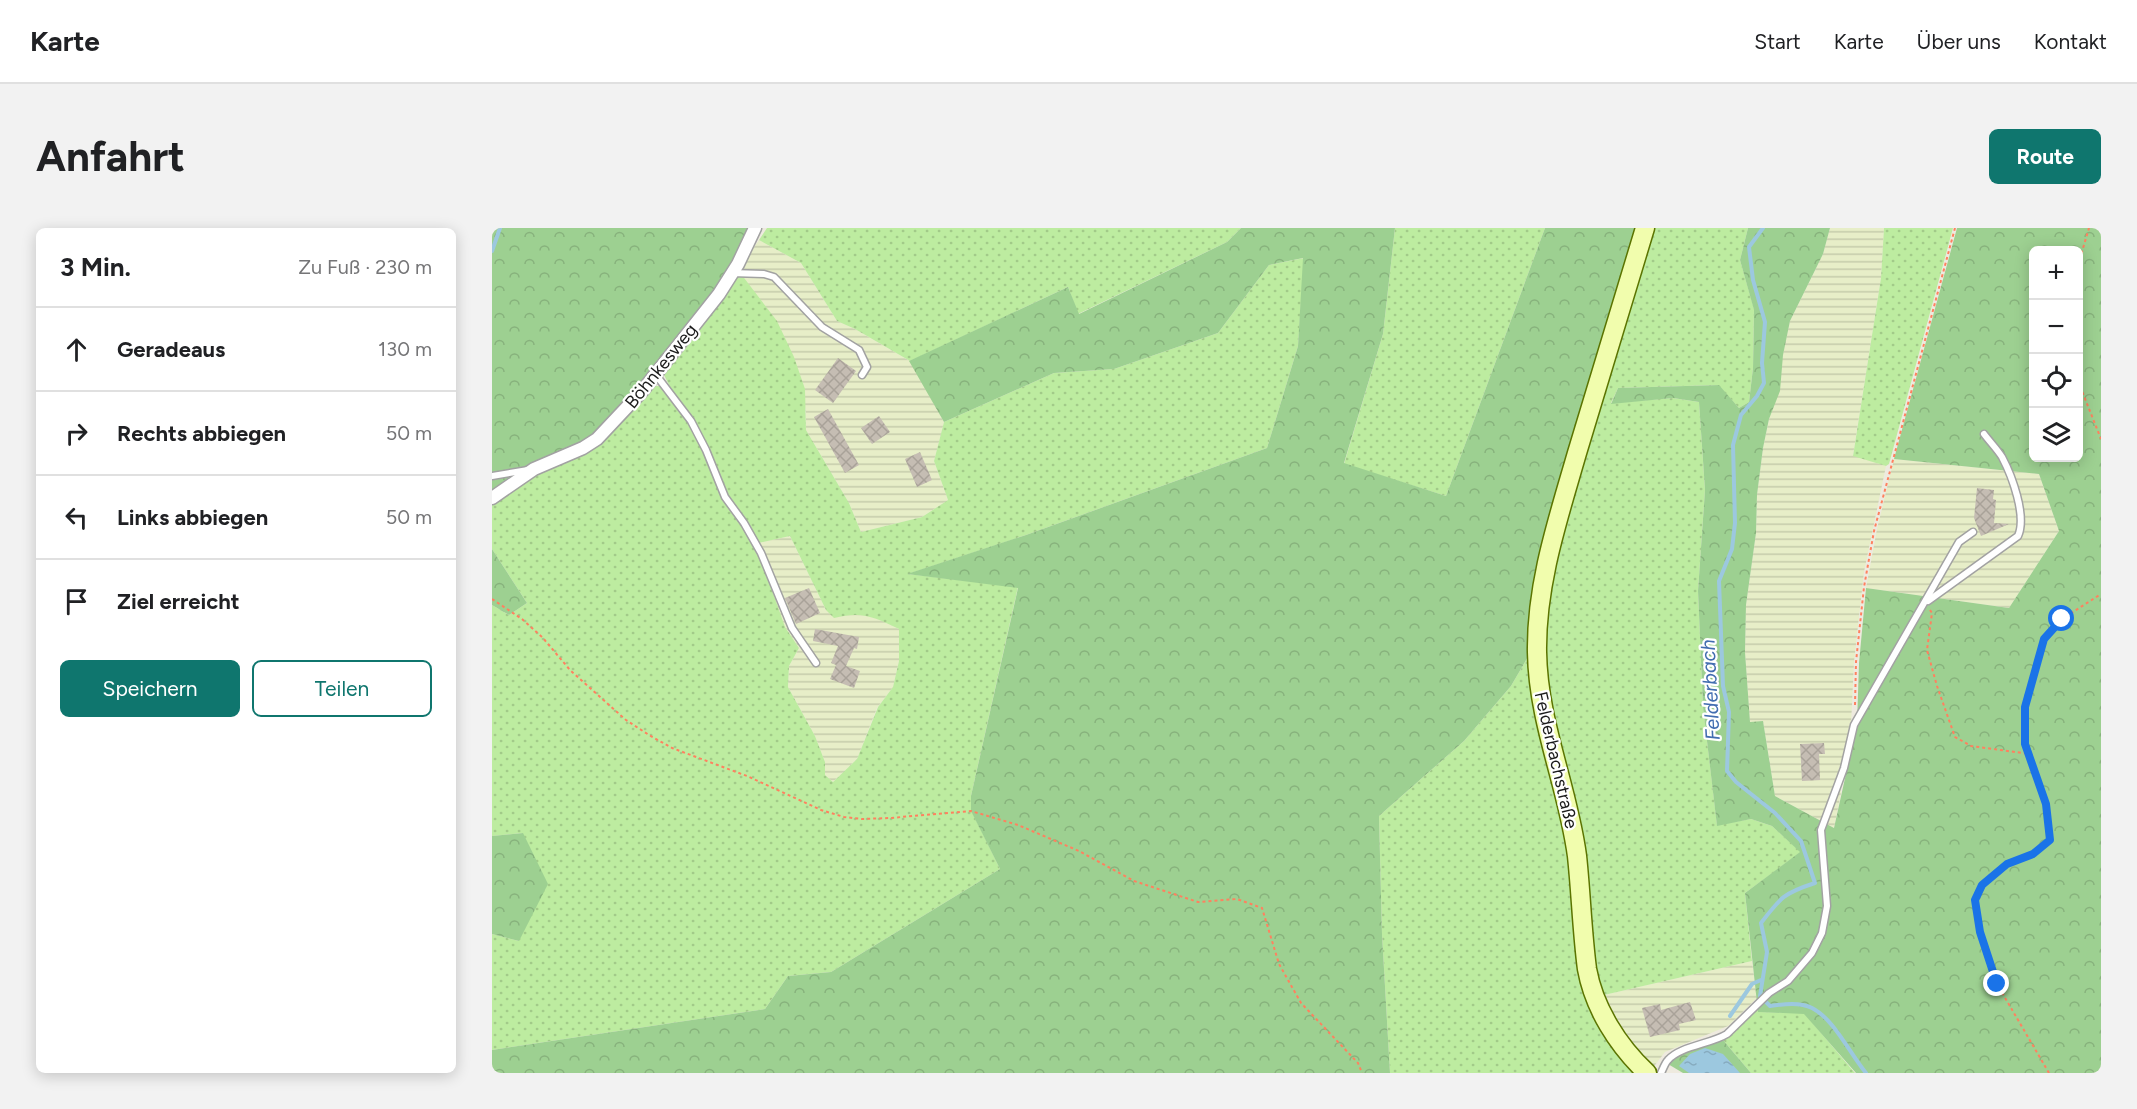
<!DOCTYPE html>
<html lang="de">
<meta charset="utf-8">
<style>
:root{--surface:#fff;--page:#f2f2f2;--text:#202124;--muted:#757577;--line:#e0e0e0;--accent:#0f766e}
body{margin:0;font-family:Figtree,sans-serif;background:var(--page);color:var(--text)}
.controls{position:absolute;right:18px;top:18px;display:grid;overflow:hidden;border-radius:9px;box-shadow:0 3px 15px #0003}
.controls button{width:54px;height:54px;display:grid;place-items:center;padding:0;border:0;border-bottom:2px solid var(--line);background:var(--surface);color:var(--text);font:30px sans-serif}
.stop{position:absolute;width:18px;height:18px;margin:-14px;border:4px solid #1a73e8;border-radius:50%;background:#fff}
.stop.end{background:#1a73e8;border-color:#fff;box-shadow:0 2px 6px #0008}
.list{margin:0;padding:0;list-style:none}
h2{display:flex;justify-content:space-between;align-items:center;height:78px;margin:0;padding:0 24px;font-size:26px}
h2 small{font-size:20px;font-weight:400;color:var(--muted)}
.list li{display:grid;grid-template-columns:39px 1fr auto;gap:18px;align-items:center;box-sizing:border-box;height:84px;padding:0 24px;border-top:2px solid var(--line)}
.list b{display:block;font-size:22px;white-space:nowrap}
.list em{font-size:20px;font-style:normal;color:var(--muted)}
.actions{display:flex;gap:12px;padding:18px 24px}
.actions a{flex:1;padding:14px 0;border:2px solid var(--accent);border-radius:9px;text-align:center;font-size:21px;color:var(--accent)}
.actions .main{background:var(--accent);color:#fff}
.icon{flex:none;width:33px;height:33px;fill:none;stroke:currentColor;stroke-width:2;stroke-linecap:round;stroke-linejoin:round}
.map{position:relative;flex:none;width:1609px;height:845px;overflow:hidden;border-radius:9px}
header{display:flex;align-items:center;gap:36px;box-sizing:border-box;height:84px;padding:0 30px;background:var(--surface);border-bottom:2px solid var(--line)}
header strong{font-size:28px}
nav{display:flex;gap:33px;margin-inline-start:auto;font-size:21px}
.intro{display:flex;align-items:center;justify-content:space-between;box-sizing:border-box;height:144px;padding:0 36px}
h1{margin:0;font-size:42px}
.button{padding:15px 27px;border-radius:9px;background:var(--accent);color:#fff;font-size:21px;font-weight:700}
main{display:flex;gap:36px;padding:0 36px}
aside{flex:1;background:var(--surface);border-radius:9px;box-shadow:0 3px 15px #0003}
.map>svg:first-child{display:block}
.farmland{fill:url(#farmland-rules)}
.grass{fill:url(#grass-dots)}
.forest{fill:url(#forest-crowns);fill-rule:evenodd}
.water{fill:url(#water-ripples)}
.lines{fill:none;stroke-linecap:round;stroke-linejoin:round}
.stream{stroke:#9cc8df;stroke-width:4}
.building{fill:url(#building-cross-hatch)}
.lane-casing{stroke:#a2a2a2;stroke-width:9}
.street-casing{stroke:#a2a2a2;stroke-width:15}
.secondary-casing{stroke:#5b7400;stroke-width:21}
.path{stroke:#ff815f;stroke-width:2;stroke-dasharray:3 3;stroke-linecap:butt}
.lane{stroke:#fff;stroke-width:6}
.street{stroke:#fff;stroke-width:12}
.secondary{stroke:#f1fdad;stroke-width:18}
.route{stroke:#1a73e8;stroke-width:8}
.labels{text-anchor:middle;stroke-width:4.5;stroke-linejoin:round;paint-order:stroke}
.street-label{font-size:18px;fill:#1b1b1b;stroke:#fff}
.water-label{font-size:20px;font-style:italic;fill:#426db0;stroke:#fff}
</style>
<header>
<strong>Karte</strong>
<nav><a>Start</a><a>Karte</a><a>Über uns</a><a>Kontakt</a></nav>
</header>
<div class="intro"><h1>Anfahrt</h1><a class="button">Route</a></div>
<main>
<aside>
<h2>3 Min.<small>Zu Fuß · 230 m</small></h2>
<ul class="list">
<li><svg class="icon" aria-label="ahead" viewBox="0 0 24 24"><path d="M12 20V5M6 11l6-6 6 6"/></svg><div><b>Geradeaus</b></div><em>130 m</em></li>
<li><svg class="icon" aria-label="right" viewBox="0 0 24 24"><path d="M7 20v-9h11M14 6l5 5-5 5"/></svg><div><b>Rechts abbiegen</b></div><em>50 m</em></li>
<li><svg class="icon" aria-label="left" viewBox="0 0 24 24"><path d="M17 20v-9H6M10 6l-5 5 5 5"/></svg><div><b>Links abbiegen</b></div><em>50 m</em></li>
<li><svg class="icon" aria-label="arrive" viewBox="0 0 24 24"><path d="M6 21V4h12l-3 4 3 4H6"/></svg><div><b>Ziel erreicht</b></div></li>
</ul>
<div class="actions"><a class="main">Speichern</a><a>Teilen</a></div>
</aside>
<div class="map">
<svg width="1609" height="845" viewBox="0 0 1609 845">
<defs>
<pattern id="farmland-rules" width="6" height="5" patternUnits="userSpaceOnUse" patternTransform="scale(1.5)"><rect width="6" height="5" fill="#e7eec8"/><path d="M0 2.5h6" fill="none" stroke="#c6ccab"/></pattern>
<pattern id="grass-dots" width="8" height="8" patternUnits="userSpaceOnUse" patternTransform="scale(1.5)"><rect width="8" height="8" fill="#bdeca0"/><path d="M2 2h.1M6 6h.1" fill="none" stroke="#a2ca89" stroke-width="1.8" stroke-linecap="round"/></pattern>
<pattern id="forest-crowns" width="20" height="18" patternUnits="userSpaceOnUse" patternTransform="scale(1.5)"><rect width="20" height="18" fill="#9dd091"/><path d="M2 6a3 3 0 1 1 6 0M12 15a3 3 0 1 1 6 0" fill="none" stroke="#87b27c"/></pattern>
<pattern id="water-ripples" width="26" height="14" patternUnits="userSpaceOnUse" patternTransform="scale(1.5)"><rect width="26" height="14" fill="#9cc8df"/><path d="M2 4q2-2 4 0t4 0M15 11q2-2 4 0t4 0" fill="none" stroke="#86abbf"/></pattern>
<pattern id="building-cross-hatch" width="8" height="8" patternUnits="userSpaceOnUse" patternTransform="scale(1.5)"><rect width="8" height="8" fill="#c5bdb3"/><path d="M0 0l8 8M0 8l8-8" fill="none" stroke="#a9a299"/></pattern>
</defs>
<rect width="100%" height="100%" fill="#eeeadf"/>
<g class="farmland">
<polygon points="1338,0 1392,0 1389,50 1361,227 1394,238 1372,344 1362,434 1359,497 1348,540 1349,565 1342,600 1283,568 1271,493 1258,495 1253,424 1254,377 1264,305 1265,267 1271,220 1298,93 1331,26"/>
<polygon points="267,12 309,35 345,93 363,101 418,133 452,194 442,233 456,272 430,289 369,304 357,275 314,202 314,181 246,42"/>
<polygon points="1402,231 1547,246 1567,303 1517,380 1374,360 1385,301"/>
<polygon points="298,308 334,382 381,388 407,401 407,433 401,459 385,480 365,531 341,554 333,547 333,534 323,508 296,459 297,438 307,420 293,399 261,316"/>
<polygon points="1260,733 1265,770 1236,798 1173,824 1160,841 1131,807 1112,767"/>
</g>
<g class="grass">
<polygon points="275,0 749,0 735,14 586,86 576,59 418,133 363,101 345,93 309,35 267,12"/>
<polygon points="903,0 1053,0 954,268 852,236 891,106"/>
<polygon points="1159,0 1256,0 1248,32 1262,81 1261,140 1257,174 1247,180 1226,157 1126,160 1119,175 1181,170 1207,174 1213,262 1206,363 1211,479 1225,597 1259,591 1280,598 1309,624 1253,665 1260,733 1112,767 1106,751 1100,717 1054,451 1053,383 1070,300"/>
<polygon points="1392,0 1461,0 1397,236 1394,238 1361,228 1389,50"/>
<path d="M812,30L806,118L775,220L534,307L416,346L526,359L479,568L480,584L508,641L339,744L296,748L273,781L0,822V706L27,713L31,605L0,608V377L17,387L35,375L0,321V270L162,158H169L200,201L211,220L229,267L261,316L274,345L293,399L307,420L297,438L296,459L323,508L333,534V547L341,554L365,531L386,479L401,459L407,433V401C382,389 370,383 342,390L334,382L298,308L266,315L234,266L216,219L201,190L180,163L172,147L176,138L246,42L285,93L302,129L313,161L314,202L357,275L369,304L430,289L456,272L442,233L452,194L562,145L622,141L726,105L777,37Z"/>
<polygon points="1037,427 1043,481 1049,512 1066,573 1075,614 1084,704 1146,845 898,845 890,706 887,588 972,513 1019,458"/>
<polygon points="1266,779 1267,784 1312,785 1363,845 1259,845 1231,812"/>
</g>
<g class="forest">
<polygon points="0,0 264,0 237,45 150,161 90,217 0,262"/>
<polygon points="749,0 903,0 891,106 852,235 954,268 1053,0 1146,0 1040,365 1037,427 1019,458 972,513 887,588 890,706 898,845 0,845 0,822 273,781 296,748 339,744 508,641 479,583 479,568 526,360 415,346 534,307 775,220 806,118 811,30 777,37 726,105 622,141 562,145 452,194 417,133 576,59 587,86 735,14"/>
<path d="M1256,0H1338L1331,26L1298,93L1291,127L1288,163L1277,191L1271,220L1265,267L1264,305L1254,377L1253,424L1258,494L1271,493L1283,568L1342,600L1365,496L1367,435L1374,360L1517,380L1567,303L1547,246L1402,231L1465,0H1609V845H1364L1312,786L1266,784L1253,665L1308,624L1280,598L1259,591L1225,598L1211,479L1206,363L1213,262L1207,174L1181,170L1119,176L1126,160L1227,157L1247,180L1257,174L1261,140L1262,82L1248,32ZM1542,22H1586V230H1542Z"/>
<polygon points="0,321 35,375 17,387 0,377"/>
<polygon points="31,605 56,656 27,713 0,706 0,608"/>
<polygon points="1231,812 1259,845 1191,845 1176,836 1186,827"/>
</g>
<polygon class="water" points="1213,820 1231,826 1248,845 1197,845 1187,838 1198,826"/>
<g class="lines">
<g class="stream">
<path d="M1271,0L1257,19L1261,52L1273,94L1270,135L1272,155L1265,168L1249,187L1241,217L1243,295L1240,321L1227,353L1231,458L1237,484L1235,543L1244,554L1283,585L1309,613L1323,655C1292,665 1289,669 1269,695L1275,724L1268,768L1278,778C1292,776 1308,774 1320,780C1342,791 1358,826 1374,845"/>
<polyline points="0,23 8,0"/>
<polyline points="1238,788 1260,756 1269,752"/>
</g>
</g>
<g class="building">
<polygon points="346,130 364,143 341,175 323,162"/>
<polygon points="336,181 367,237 353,245 322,189"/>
<polygon points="387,188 398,204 380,216 369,200"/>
<polygon points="428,224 440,252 425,259 413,231"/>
<polygon points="1485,260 1502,262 1501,271 1504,272 1502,295 1517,296 1489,308 1482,290"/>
<polygon points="317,360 328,385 304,396 293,370"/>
<polygon points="323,401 367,409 365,421 362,420 354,438 368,443 362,460 338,451 344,437 339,435 346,418 321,413"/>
<polygon points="1332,515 1333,526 1327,526 1328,552 1310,553 1308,516"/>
<polygon points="1198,774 1204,792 1187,796 1188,802 1158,809 1150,780 1168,776 1169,782"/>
</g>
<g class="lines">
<g class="lane-casing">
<g id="lane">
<polyline points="239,45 272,46 282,49 330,99 367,122 375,139 370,147"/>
<polyline points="164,147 199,193 214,222 233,269 252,295 269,325 300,400 324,435"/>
<polyline points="0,248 36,242"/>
<path d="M1436,373L1526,308C1535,288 1520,248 1510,229C1505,221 1498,214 1492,206"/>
<path d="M1169,845C1171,841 1173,835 1176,832C1188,818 1219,816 1235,806L1277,765L1296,753L1320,725L1330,705L1335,678L1329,602L1352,540L1362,497L1467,314L1481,304"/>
</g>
</g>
<g class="street-casing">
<polyline id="street" points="0,270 42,241 91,220 105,211 151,162 227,66 246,36 263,0"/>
</g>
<g class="secondary-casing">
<path id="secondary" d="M1153,0C1130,75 1107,150 1085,225C1066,291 1044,356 1045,424C1046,495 1076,559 1085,628C1089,665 1090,703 1095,741C1102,780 1126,818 1155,845"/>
</g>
<g class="path">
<polyline points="1586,37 1597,0"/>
<polyline points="1586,153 1609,211"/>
<polyline points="0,371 30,391 51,410 78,442 134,492 157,507 180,520 255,548 329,582 352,589 370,591 398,590 479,583 526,597 587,623 642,653 706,674 745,671 770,680 787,736 809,775 866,835 870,845"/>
<polyline points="1438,382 1440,385 1435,422 1445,458 1463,509 1479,518 1538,526"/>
<polyline points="1363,477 1364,434 1372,359 1382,303 1463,0"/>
<polyline points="1557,845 1505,756 1488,704 1483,672 1490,657 1515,636 1541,626 1558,612 1554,576 1538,526 1533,516 1533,479 1552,411 1570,391 1609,366"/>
</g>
<use href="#lane" class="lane"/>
<use href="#street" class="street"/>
<use href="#secondary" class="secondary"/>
</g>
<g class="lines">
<polyline class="route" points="1505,756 1488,704 1483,672 1490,657 1515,636 1541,626 1558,612 1554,576 1533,516 1533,479 1552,411 1570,391"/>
</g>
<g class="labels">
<g class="street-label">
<text transform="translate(169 138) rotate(-51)" y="6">Böhnkesweg</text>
<text transform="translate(1064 532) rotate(77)" y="6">Felderbachstraße</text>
</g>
<g class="water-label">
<text transform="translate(1218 462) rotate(-93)" y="7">Felderbach</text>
</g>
</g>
</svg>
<div class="controls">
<button>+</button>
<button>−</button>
<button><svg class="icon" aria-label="locate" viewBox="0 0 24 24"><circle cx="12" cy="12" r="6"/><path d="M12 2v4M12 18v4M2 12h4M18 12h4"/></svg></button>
<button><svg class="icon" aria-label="layers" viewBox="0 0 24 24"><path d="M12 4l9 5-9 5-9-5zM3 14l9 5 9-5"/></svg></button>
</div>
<div class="stop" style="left:1570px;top:391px"></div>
<div class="stop end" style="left:1505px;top:756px"></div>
</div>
</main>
